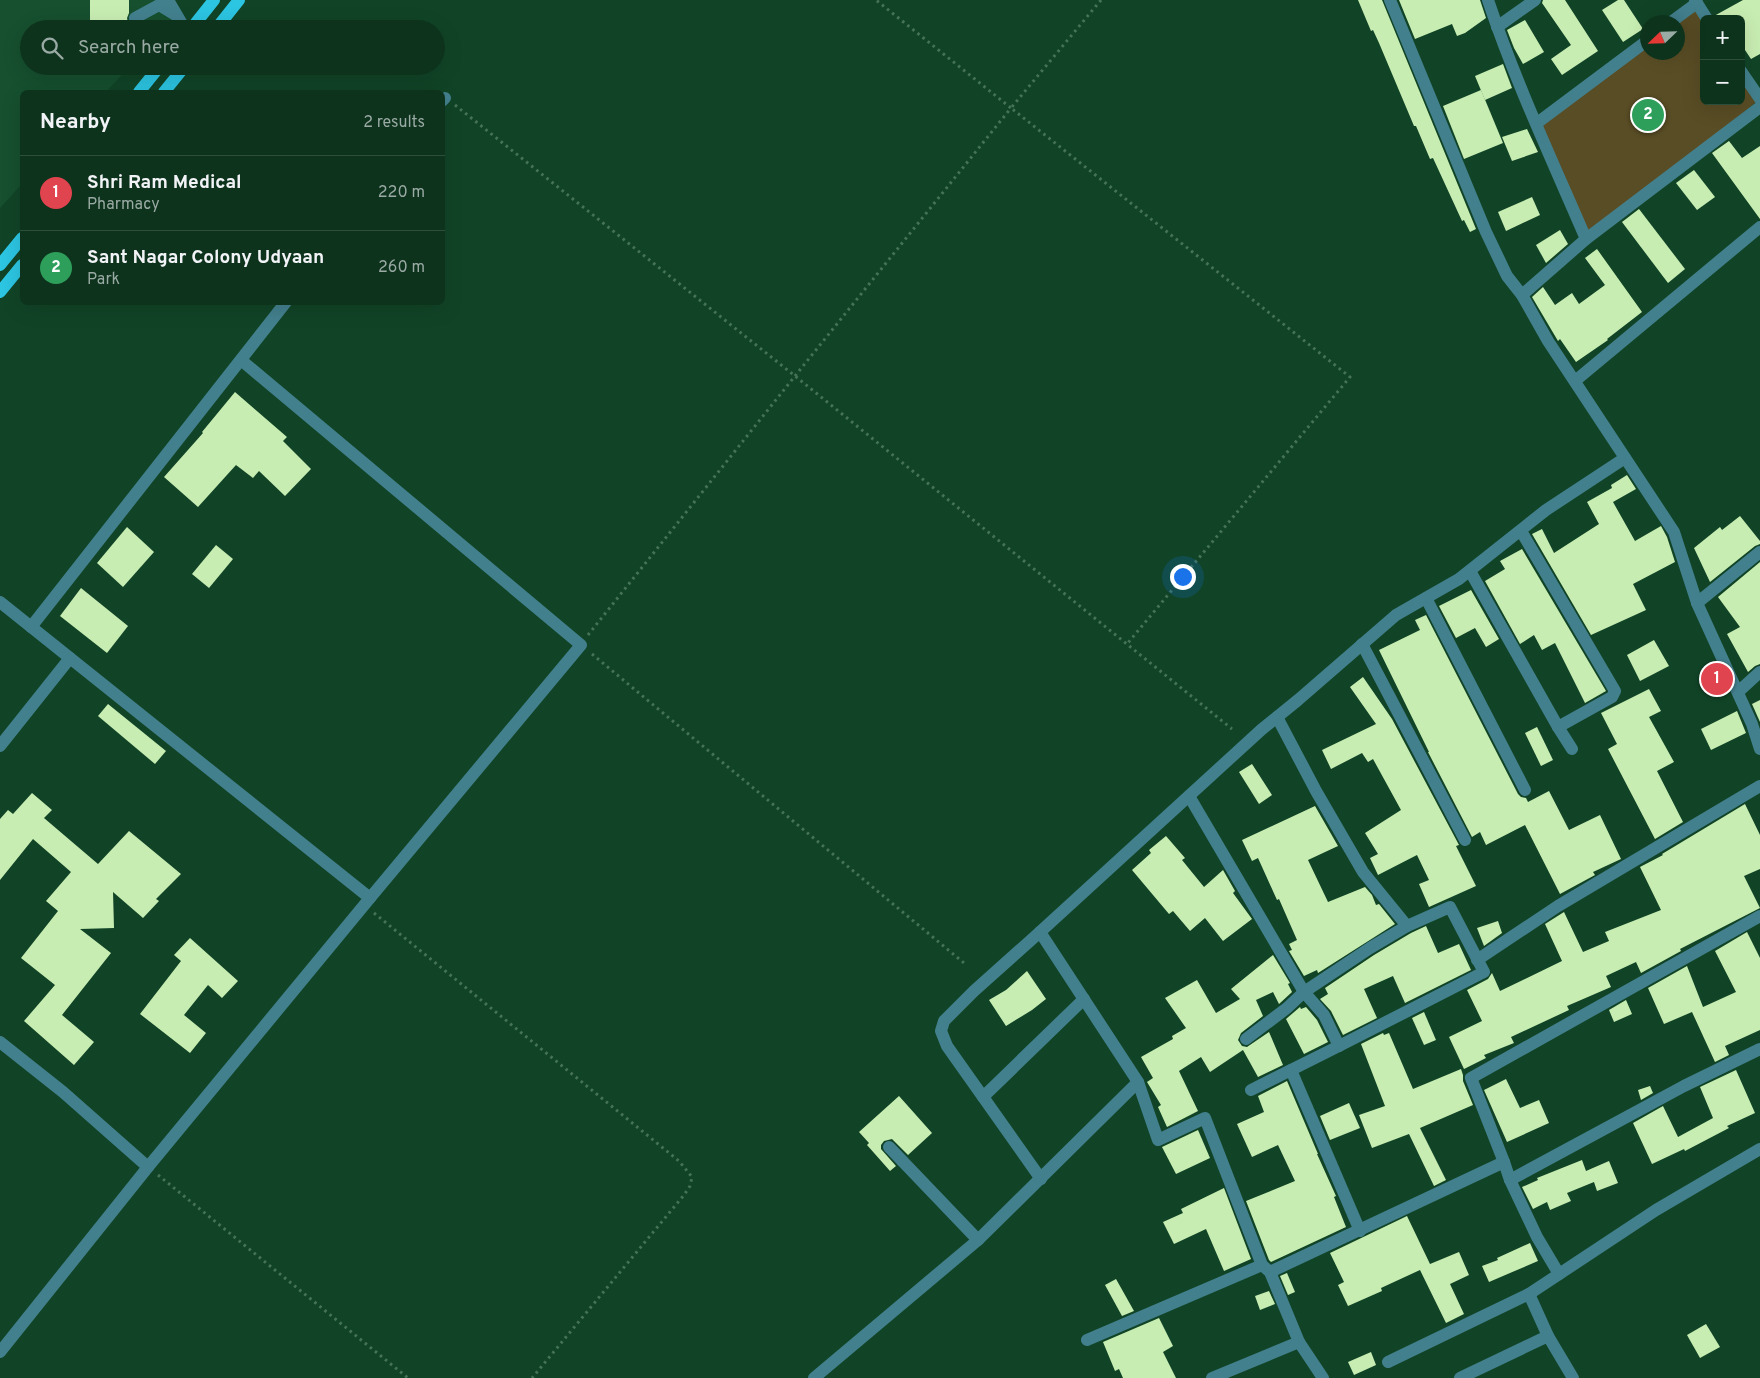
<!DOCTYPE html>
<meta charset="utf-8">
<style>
:root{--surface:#0d331d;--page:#1b3f2a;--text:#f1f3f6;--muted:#9aaaa4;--line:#2d4e3b;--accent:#8abfa5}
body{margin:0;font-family:Overpass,sans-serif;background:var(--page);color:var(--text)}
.controls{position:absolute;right:15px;top:15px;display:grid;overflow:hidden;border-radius:8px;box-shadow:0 5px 20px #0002}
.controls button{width:45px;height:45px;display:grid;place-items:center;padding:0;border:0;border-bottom:1px solid var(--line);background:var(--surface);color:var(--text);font:25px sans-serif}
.compass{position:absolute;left:1640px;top:15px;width:45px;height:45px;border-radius:50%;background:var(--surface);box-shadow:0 5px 20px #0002;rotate:247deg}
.you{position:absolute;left:1182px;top:576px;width:18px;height:18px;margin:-12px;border:4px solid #fff;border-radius:50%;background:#1a73e8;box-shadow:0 0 0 8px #1a73e833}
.badge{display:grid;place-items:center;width:32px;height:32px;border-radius:50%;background:var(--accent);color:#fff;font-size:16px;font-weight:700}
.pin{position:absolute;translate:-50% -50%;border:2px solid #fff;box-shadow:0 1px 5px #0006}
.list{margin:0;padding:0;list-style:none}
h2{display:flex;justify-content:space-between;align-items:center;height:65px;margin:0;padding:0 20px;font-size:21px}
h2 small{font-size:16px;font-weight:400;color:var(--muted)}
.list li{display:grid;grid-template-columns:32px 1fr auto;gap:15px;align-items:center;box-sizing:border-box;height:75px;padding:0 20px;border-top:1px solid var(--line)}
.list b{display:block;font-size:19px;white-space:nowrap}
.list p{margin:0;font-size:16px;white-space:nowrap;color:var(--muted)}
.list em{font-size:16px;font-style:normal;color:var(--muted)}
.icon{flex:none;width:28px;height:28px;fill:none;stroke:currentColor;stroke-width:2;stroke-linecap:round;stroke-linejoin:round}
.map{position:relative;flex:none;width:1760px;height:1378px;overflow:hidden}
.search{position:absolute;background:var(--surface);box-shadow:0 5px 20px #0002;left:20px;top:20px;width:425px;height:55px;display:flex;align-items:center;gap:12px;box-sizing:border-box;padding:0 18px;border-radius:28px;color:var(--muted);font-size:19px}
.panel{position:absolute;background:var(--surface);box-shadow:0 5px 20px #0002;left:20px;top:90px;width:425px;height:215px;border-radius:8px}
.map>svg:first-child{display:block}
.built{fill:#16502f}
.green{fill:#594d25}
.building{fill:#c8edb2}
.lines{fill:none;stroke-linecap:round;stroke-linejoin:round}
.path{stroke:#467358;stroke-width:3;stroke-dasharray:2.5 4;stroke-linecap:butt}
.minor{stroke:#43808e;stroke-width:12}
.major{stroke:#2cc5e2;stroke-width:12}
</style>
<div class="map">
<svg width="1760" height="1378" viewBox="0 0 1760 1378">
<rect width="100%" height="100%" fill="#114427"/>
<polygon class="built" points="0,0 168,0 177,16 165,29 29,29 29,66 130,66 106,92 22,92 22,184 0,208"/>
<polygon class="green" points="1697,3 1704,19 1704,101 1741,101 1741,71 1760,99 1586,239 1537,123 1647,40 1648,52 1678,52 1678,22"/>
<g class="building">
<polygon points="90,0 129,0 129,13 127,18 129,29 90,29"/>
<polygon points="1358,0 1382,0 1476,229 1470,232 1464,220 1462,221 1433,158 1430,159 1416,126 1414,126 1379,43 1373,30 1371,31"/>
<polygon points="1399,0 1480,0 1486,18 1465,33 1457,36 1452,24 1415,39"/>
<polygon points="1543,0 1565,0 1598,51 1562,75 1551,59 1571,45 1542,3"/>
<polygon points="1618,0 1624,0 1643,29 1623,42 1602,10"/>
<polygon points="1743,0 1760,0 1760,54 1751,59 1741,44 1741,19 1715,19 1714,16"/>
<polygon points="1525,20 1544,52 1523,64 1514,48 1507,30"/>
<polygon points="1503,64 1512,88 1485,100 1475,76"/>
<polygon points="1481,90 1503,143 1464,159 1443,106"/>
<polygon points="1527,129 1538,152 1512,161 1502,137"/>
<polygon points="1729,141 1742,158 1760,146 1760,219 1712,153"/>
<polygon points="1694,170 1715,197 1697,210 1676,183"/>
<polygon points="1532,197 1540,215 1506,231 1498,212"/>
<polygon points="1639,209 1685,269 1668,283 1622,222"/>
<polygon points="1560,230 1568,244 1546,263 1536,245"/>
<polygon points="1597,249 1642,312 1607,339 1608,340 1576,362 1560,339 1558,341 1532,297 1543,287 1555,305 1572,293 1579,304 1605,285 1585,258"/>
<polygon points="235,392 287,437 283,441 311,469 285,496 259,471 253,478 236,465 198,507 164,477 203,433 202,432"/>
<polygon points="1627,475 1636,489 1613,502 1635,541 1661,526 1667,537 1675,562 1633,584 1646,610 1591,635 1532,534 1542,529 1554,553 1599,524 1587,502 1612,488 1611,485"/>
<polygon points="1740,516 1760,541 1760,544 1755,546 1710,582 1694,548 1720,527 1722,530"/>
<polygon points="127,527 154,552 123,587 97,563"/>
<polygon points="216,545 233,559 209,588 192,574"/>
<polygon points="1522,549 1606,691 1585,703 1555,643 1542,650 1534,635 1520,644 1485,581 1505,569 1500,561"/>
<polygon points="1760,562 1760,664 1755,666 1748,672 1727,634 1740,627 1718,597"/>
<polygon points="81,588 128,626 107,653 60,616"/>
<polygon points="1471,590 1499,639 1486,647 1475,628 1456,638 1439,606"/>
<polygon points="1426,615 1518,794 1521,797 1526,798 1528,802 1549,791 1569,830 1600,815 1621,859 1593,872 1595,875 1560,894 1525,825 1486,845 1480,832 1472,837 1428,752 1429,752 1379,650 1420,630 1415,620"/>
<polygon points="1654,640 1669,666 1640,681 1627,655"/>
<polygon points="1363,677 1392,719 1459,845 1456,846 1476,886 1429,907 1419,884 1429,880 1417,855 1378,875 1370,858 1378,854 1365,833 1401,810 1373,759 1368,762 1362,753 1331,769 1322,750 1376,724 1350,687"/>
<polygon points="1649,689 1661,711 1649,717 1674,762 1657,771 1683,822 1655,839 1608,749 1617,744 1601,713"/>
<polygon points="1760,700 1760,722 1752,704"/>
<polygon points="108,704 166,751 155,764 98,716"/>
<polygon points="1737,711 1746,733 1711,750 1701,729"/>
<polygon points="1537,727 1553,760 1541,766 1525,733"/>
<polygon points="1252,764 1272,795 1259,804 1239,772"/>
<polygon points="32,793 52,810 44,818 98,864 129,831 181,874 156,899 159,901 143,918 113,892 114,928 80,929 111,953 62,1015 94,1042 74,1065 24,1021 55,985 21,958 58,911 46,901 71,872 33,839 0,880 0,819 8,810 13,814"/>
<polygon points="1745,804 1760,835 1760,869 1744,876 1760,908 1680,949 1681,951 1641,973 1636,962 1606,976 1611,987 1567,1006 1569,1010 1511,1037 1514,1043 1484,1055 1486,1058 1464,1069 1449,1037 1482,1021 1467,990 1488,979 1492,973 1500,991 1562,961 1545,924 1564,912 1583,952 1609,941 1605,932 1661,910 1640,867 1663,855 1662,854"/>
<polygon points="1315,806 1338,846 1308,860 1328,902 1365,887 1372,895 1376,905 1379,904 1395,924 1318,973 1317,970 1304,976 1289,951 1292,950 1289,944 1297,940 1279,899 1277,900 1258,858 1252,861 1242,840"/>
<polygon points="1166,836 1185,858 1182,860 1204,887 1223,870 1235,891 1233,893 1252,919 1223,941 1205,918 1190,931 1173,911 1169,914 1132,870 1151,853 1149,850"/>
<polygon points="1498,921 1502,933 1484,946 1477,928"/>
<polygon points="1426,926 1438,953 1459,944 1471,970 1405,1003 1393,976 1364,989 1377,1018 1343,1035 1331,1011 1320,999 1328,994 1325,988 1374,955 1411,933"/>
<polygon points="1747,932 1760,958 1760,1030 1725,1046 1729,1055 1715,1062 1692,1012 1664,1024 1648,988 1687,966 1703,1007 1736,992 1715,951"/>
<polygon points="190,938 238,981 222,998 208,985 184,1015 206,1033 190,1053 140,1014 181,961 174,955"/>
<polygon points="1273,955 1290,983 1288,984 1292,992 1279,1004 1273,992 1256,1000 1263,1016 1241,1033 1238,1040 1242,1046 1247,1047 1269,1032 1283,1065 1258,1077 1243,1050 1210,1072 1201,1057 1179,1071 1198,1111 1167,1127 1158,1107 1161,1105 1147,1082 1153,1078 1141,1057 1173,1039 1172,1036 1186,1028 1165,998 1197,980 1216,1013 1240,999 1231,989"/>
<polygon points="1027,971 1046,999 1032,1010 1006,1026 989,1000 1006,990"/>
<polygon points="1626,1000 1632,1014 1614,1022 1609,1010"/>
<polygon points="1300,1007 1301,1009 1306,1007 1317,1020 1328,1042 1304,1054 1286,1019"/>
<polygon points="1424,1012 1436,1040 1424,1045 1412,1018"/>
<polygon points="1383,1033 1384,1035 1389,1033 1413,1089 1461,1069 1463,1075 1463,1081 1473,1105 1420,1128 1446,1180 1434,1186 1409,1134 1372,1148 1359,1115 1385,1106 1361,1044"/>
<polygon points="1736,1070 1755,1113 1727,1126 1729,1128 1685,1151 1684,1149 1652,1164 1633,1123 1663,1106 1678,1137 1713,1118 1700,1087"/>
<polygon points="1506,1079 1520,1108 1539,1100 1549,1123 1507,1142 1484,1090"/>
<polygon points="1287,1081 1318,1154 1317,1154 1336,1196 1334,1197 1346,1227 1271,1262 1269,1260 1246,1201 1295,1181 1278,1145 1252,1157 1237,1124 1264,1112 1258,1096"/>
<polygon points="1650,1086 1653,1093 1641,1100 1638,1090"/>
<polygon points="899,1096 932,1133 908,1155 892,1139 884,1141 881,1145 881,1149 896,1166 890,1171 867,1145 869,1143 859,1132"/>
<polygon points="1349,1103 1360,1128 1330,1140 1320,1116"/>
<polygon points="1198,1130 1210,1158 1176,1174 1162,1147"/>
<polygon points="1582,1160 1586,1171 1609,1161 1618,1183 1597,1191 1594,1182 1567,1193 1571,1201 1550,1210 1547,1202 1533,1209 1522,1187 1538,1180 1537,1178"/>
<polygon points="1224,1188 1251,1259 1224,1271 1206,1229 1174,1244 1163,1222 1183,1213 1181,1209"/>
<polygon points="1407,1216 1430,1264 1459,1252 1469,1275 1450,1284 1464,1314 1446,1323 1420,1270 1381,1288 1382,1291 1348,1306 1338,1285 1344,1282 1330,1253"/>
<polygon points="1530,1243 1538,1261 1489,1282 1482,1266 1498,1260 1497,1258"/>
<polygon points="1287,1273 1295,1292 1288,1295 1280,1276"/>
<polygon points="1116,1279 1134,1311 1122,1316 1105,1285"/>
<polygon points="1269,1291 1275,1304 1260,1310 1255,1296"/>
<polygon points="1159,1318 1173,1346 1163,1352 1176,1378 1123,1378 1119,1369 1115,1371 1103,1342"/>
<polygon points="1706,1324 1720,1347 1700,1358 1687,1335"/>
<polygon points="1371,1352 1376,1365 1354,1375 1348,1362"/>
</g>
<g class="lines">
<g class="path">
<polyline points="1101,0 1011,108 1350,377 1127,644"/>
<polyline points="455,105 795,376 1232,729"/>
<polyline points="588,635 795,376 1011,108 876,0"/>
<polyline points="592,654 964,963"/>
<polyline points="374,913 679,1161 692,1177 690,1186 684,1195 532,1378"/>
<polyline points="158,1175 408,1378"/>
</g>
<g class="minor">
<polyline points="168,0 185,29"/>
<polyline points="1390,0 1486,232 1507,276 1522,295 1548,341 1674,532 1697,603 1752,724 1760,749"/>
<path d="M1488,0C1515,81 1552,160 1586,239L1522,295"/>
<polyline points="1695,0 1707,19"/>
<polyline points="135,18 159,5 177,16"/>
<polyline points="1671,22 1697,3"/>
<polyline points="1497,27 1535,0"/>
<polyline points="1741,71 1760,99"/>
<polyline points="442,101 445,98"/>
<polyline points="1537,123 1648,40"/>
<polyline points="1586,239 1760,107"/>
<polyline points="241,360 581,645 370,898"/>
<polyline points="1575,381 1760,227"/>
<polyline points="1521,531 1615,691 1612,697 1558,727 1572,749"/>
<polyline points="1470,571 1558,727"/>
<polyline points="1426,598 1525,790"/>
<polyline points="0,602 370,898 148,1167"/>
<polyline points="1697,603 1760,552"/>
<polyline points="31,627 286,302"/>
<polyline points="1362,644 1465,840"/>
<polyline points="1738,692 1760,672"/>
<polyline points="0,746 70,658"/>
<polyline points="1189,796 1304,992 1370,948 1407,926"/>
<polyline points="1040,932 974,991 944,1021 941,1031 947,1046 1041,1179"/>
<polyline points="1477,960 1558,906 1760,786"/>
<polyline points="1246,1039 1287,1008 1304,992 1324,1015 1339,1046 1484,972 1450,907 1407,926 1363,872 1316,791 1277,717"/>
<polyline points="0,1042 63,1092 148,1167 0,1352"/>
<polyline points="1291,1070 1360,1231"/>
<polyline points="1138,1082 1158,1140 1205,1118 1262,1265 1270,1272 1299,1342 1212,1378"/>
<polyline points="1251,1090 1339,1046"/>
<polyline points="983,1097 1084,999"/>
<polyline points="889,1147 978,1240"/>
<polyline points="1504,1162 1471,1078 1760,916"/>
<polyline points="1510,1180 1537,1237 1559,1274"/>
<polyline points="1270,1272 1504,1162 1510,1180 1684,1086 1760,1049"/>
<polyline points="1548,1336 1573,1378"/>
<polyline points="1087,1340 1262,1265"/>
<polyline points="1299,1342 1323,1378"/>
<polyline points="1388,1362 1529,1294 1656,1210 1760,1149"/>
<polyline points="814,1378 978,1240 1138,1082 1040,932 1261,730 1298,700 1396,615 1459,579 1546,510 1625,458"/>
<polyline points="1460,1378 1548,1336 1529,1294"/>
</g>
<g class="major">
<polyline points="191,29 214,0"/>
<polyline points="216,29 239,0"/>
<polyline points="139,92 160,66"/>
<polyline points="164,92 185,66"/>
<polyline points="0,265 22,238"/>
<polyline points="0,292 22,265"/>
</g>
</g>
</svg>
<div class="controls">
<button>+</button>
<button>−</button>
</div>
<svg class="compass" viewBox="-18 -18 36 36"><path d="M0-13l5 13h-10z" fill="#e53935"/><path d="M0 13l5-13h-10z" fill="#9aaaa4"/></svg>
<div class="you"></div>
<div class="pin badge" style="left:1717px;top:679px;background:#e0444e">1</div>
<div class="pin badge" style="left:1648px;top:115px;background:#2e9e5b">2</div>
<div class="search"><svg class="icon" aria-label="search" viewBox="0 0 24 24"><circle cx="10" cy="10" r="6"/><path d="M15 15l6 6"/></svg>Search here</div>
<section class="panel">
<h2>Nearby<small>2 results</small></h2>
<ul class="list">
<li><span class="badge" style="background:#e0444e">1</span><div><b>Shri Ram Medical</b><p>Pharmacy</p></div><em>220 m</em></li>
<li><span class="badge" style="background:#2e9e5b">2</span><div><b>Sant Nagar Colony Udyaan</b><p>Park</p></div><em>260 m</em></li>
</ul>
</section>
</div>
